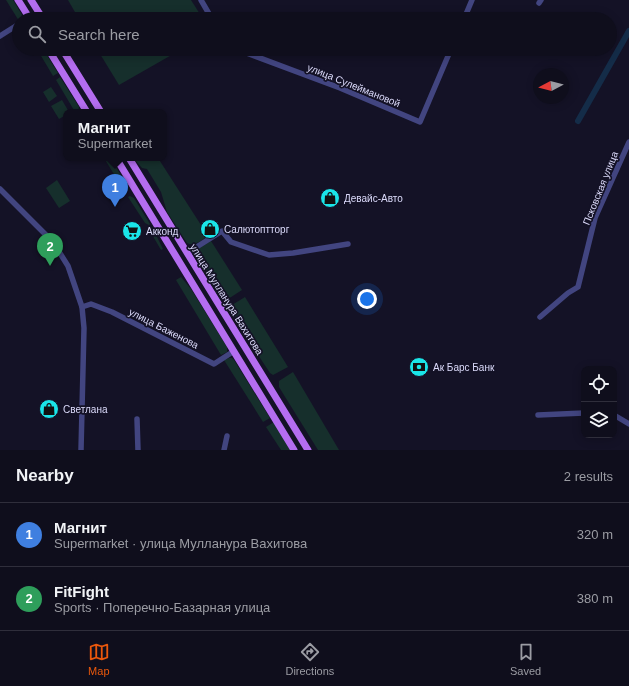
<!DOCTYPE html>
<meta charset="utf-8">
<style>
:root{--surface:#0f0e1c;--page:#181725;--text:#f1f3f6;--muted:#9b9ca3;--line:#2f2e3b;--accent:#ea580c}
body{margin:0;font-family:Helvetica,sans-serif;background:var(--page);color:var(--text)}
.controls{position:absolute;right:12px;bottom:12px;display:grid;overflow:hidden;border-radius:8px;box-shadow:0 2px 10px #0003}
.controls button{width:36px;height:36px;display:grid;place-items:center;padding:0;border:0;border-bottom:1px solid var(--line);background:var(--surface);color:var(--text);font:20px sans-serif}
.compass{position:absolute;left:533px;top:68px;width:36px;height:36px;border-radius:50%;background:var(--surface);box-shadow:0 2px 10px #0003;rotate:263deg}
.you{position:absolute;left:367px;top:299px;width:14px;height:14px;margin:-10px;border:3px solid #fff;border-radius:50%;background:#1a73e8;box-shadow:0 0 0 6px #1a73e833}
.badge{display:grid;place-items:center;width:26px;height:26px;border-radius:50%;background:var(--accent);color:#fff;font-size:13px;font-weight:700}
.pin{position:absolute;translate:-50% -33px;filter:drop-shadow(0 1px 2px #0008)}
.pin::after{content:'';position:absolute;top:21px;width:14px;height:12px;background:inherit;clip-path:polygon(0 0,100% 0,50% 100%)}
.popup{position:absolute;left:63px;top:109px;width:104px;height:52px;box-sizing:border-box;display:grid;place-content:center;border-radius:8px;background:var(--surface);filter:drop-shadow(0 1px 3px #0005);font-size:13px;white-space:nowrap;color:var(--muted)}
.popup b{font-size:15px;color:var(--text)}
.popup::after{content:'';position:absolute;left:50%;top:100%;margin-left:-8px;border:8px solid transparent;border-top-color:var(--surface)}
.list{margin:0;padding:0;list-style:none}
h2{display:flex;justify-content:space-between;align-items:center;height:52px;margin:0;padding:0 16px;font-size:17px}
h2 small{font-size:13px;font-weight:400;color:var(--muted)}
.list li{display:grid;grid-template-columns:26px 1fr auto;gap:12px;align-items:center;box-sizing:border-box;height:64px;padding:0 16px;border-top:1px solid var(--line)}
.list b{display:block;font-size:15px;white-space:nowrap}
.list p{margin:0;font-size:13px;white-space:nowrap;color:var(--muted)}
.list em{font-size:13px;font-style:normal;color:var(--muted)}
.icon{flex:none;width:22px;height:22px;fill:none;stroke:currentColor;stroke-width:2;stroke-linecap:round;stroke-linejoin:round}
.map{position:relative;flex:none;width:629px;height:450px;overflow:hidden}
.search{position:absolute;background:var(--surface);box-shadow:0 2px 10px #0003;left:12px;right:12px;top:12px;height:44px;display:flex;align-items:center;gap:10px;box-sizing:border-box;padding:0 14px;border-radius:22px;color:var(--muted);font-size:15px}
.sheet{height:180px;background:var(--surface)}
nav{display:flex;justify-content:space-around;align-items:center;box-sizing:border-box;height:56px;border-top:1px solid var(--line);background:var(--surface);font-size:11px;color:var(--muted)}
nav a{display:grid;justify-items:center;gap:2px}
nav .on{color:var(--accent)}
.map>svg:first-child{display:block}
.green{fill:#162f2c}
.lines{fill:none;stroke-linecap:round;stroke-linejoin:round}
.canal{stroke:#142c48;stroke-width:6}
.minor{stroke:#424580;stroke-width:5.5}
.major{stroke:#b46df0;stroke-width:7}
.labels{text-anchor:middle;stroke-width:3.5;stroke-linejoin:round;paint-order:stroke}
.street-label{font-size:10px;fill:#dcdbfb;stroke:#141226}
.poi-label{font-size:10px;fill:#dcdbfb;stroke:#141226;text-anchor:start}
</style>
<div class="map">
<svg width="629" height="450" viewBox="0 0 629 450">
<rect width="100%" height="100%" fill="#141226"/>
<g class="green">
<polygon points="6,0 13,0 22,15 19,21"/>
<polygon points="68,0 191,0 203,19 79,19"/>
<polygon points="37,49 43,49 58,73 53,76"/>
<polygon points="97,49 182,49 119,85"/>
<polygon points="60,77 79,107 78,112 75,112 56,80"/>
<polygon points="51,87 57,96 49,102 43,92"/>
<polygon points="62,100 69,112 66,112 66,115 59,119 51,106"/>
<polygon points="104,158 110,158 126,183 126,188 125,192"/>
<path d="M133,158H158L208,236C202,240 194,247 187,243L167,212L161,192L147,169L142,168Z"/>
<polygon points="57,180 70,201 59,208 46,188"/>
<polygon points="130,196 134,198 150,224 149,225 145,223 128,197"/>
<polygon points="152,227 163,249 161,250 150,231 150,228"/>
<polygon points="211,241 242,290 228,299 222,300 220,299 196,258 195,252 198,249"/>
<polygon points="181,277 191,289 227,347 227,352 221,355 176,280"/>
<polygon points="245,297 288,367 273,375 270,373 229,311 232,305"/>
<polygon points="229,358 232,358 234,360 270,418 263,422 224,360"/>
<polygon points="293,372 339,450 318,450 279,387 279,381"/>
<polygon points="274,422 290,450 281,450 266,427"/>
</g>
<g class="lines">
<polyline class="canal" points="578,121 629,31"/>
<g class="minor">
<polyline points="201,0 212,19"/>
<polyline points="539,3 541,0"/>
<polyline points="464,19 472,0"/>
<polyline points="0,36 19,24"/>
<polyline points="236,49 340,88 420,122 451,49"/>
<polyline points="0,189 53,242 68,266 82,307 84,328 81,450"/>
<polyline points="187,253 222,231 231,242 269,255 293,253 348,244"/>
<polyline points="82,307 91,304 112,312 214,364 234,351"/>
<polyline points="540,317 568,293 578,287 595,218 629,142"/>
<polyline points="538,415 584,413"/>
<polyline points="614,415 629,424"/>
<polyline points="137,419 138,450"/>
<polyline points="224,450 227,436"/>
</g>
<g class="major">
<polyline points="18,0 30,19"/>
<polyline points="31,0 43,19"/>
<polyline points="48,49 87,112"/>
<polyline points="62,49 101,112"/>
<polyline points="116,158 294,450"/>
<polyline points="129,158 308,450"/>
</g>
</g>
<defs>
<g id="shop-disc" transform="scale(1)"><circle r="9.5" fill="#1ae5e8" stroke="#141226"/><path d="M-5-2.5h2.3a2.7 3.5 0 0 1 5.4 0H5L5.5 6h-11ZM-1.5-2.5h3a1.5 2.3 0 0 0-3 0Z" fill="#111"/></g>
<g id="supermarket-disc" transform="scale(1)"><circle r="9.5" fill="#1ae5e8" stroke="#141226"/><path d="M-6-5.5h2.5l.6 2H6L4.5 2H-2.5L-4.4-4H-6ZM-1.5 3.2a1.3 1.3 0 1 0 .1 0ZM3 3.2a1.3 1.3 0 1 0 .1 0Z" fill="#111"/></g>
<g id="bank-disc" transform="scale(1)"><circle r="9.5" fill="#1ae5e8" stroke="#141226"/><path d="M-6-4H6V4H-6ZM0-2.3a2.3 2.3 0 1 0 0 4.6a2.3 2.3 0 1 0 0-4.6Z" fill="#111"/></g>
</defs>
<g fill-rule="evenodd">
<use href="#shop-disc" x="330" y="198"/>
<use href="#shop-disc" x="210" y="229"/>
<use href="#supermarket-disc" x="132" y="231"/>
<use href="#bank-disc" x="419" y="367"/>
<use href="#shop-disc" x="49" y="409"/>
</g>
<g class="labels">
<g class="street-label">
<text transform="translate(354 85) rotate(22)" y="4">улица Сулеймановой</text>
<text transform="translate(600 188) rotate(-68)" y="4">Псковская улица</text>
<text transform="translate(227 299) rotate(58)" y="4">улица Мулланура Вахитова</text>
<text transform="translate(164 328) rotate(27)" y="4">улица Баженова</text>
</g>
<g class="poi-label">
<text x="344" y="202">Девайс-Авто</text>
<text x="224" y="233">Салютоптторг</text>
<text x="146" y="235">Акконд</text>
<text x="433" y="371">Ак Барс Банк</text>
<text x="63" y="413">Светлана</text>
</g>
</g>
</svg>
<div class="controls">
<button><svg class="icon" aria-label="locate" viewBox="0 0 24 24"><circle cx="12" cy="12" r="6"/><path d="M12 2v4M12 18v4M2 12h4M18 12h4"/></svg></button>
<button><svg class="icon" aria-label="layers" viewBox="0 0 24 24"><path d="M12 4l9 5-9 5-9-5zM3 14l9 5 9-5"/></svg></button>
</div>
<svg class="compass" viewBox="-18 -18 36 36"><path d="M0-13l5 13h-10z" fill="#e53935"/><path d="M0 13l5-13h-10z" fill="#9b9ca3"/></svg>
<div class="you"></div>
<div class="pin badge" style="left:115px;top:207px;background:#3f7fe0">1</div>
<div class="popup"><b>Магнит</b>Supermarket</div>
<div class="pin badge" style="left:50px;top:266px;background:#2e9e5b">2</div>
<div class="search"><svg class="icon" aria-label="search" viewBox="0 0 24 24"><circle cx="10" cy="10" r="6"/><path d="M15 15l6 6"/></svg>Search here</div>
</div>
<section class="sheet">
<h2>Nearby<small>2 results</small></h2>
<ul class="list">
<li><span class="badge" style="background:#3f7fe0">1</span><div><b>Магнит</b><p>Supermarket · улица Мулланура Вахитова</p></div><em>320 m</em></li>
<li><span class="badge" style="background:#2e9e5b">2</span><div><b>FitFight</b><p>Sports · Поперечно-Базарная улица</p></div><em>380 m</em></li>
</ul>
</section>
<nav>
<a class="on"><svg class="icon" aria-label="map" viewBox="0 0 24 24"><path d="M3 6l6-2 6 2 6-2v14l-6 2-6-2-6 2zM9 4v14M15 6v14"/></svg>Map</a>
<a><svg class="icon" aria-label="directions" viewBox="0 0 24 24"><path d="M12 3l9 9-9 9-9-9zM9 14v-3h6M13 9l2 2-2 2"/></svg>Directions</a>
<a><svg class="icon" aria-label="saved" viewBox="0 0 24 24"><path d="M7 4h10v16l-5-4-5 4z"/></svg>Saved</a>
</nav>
